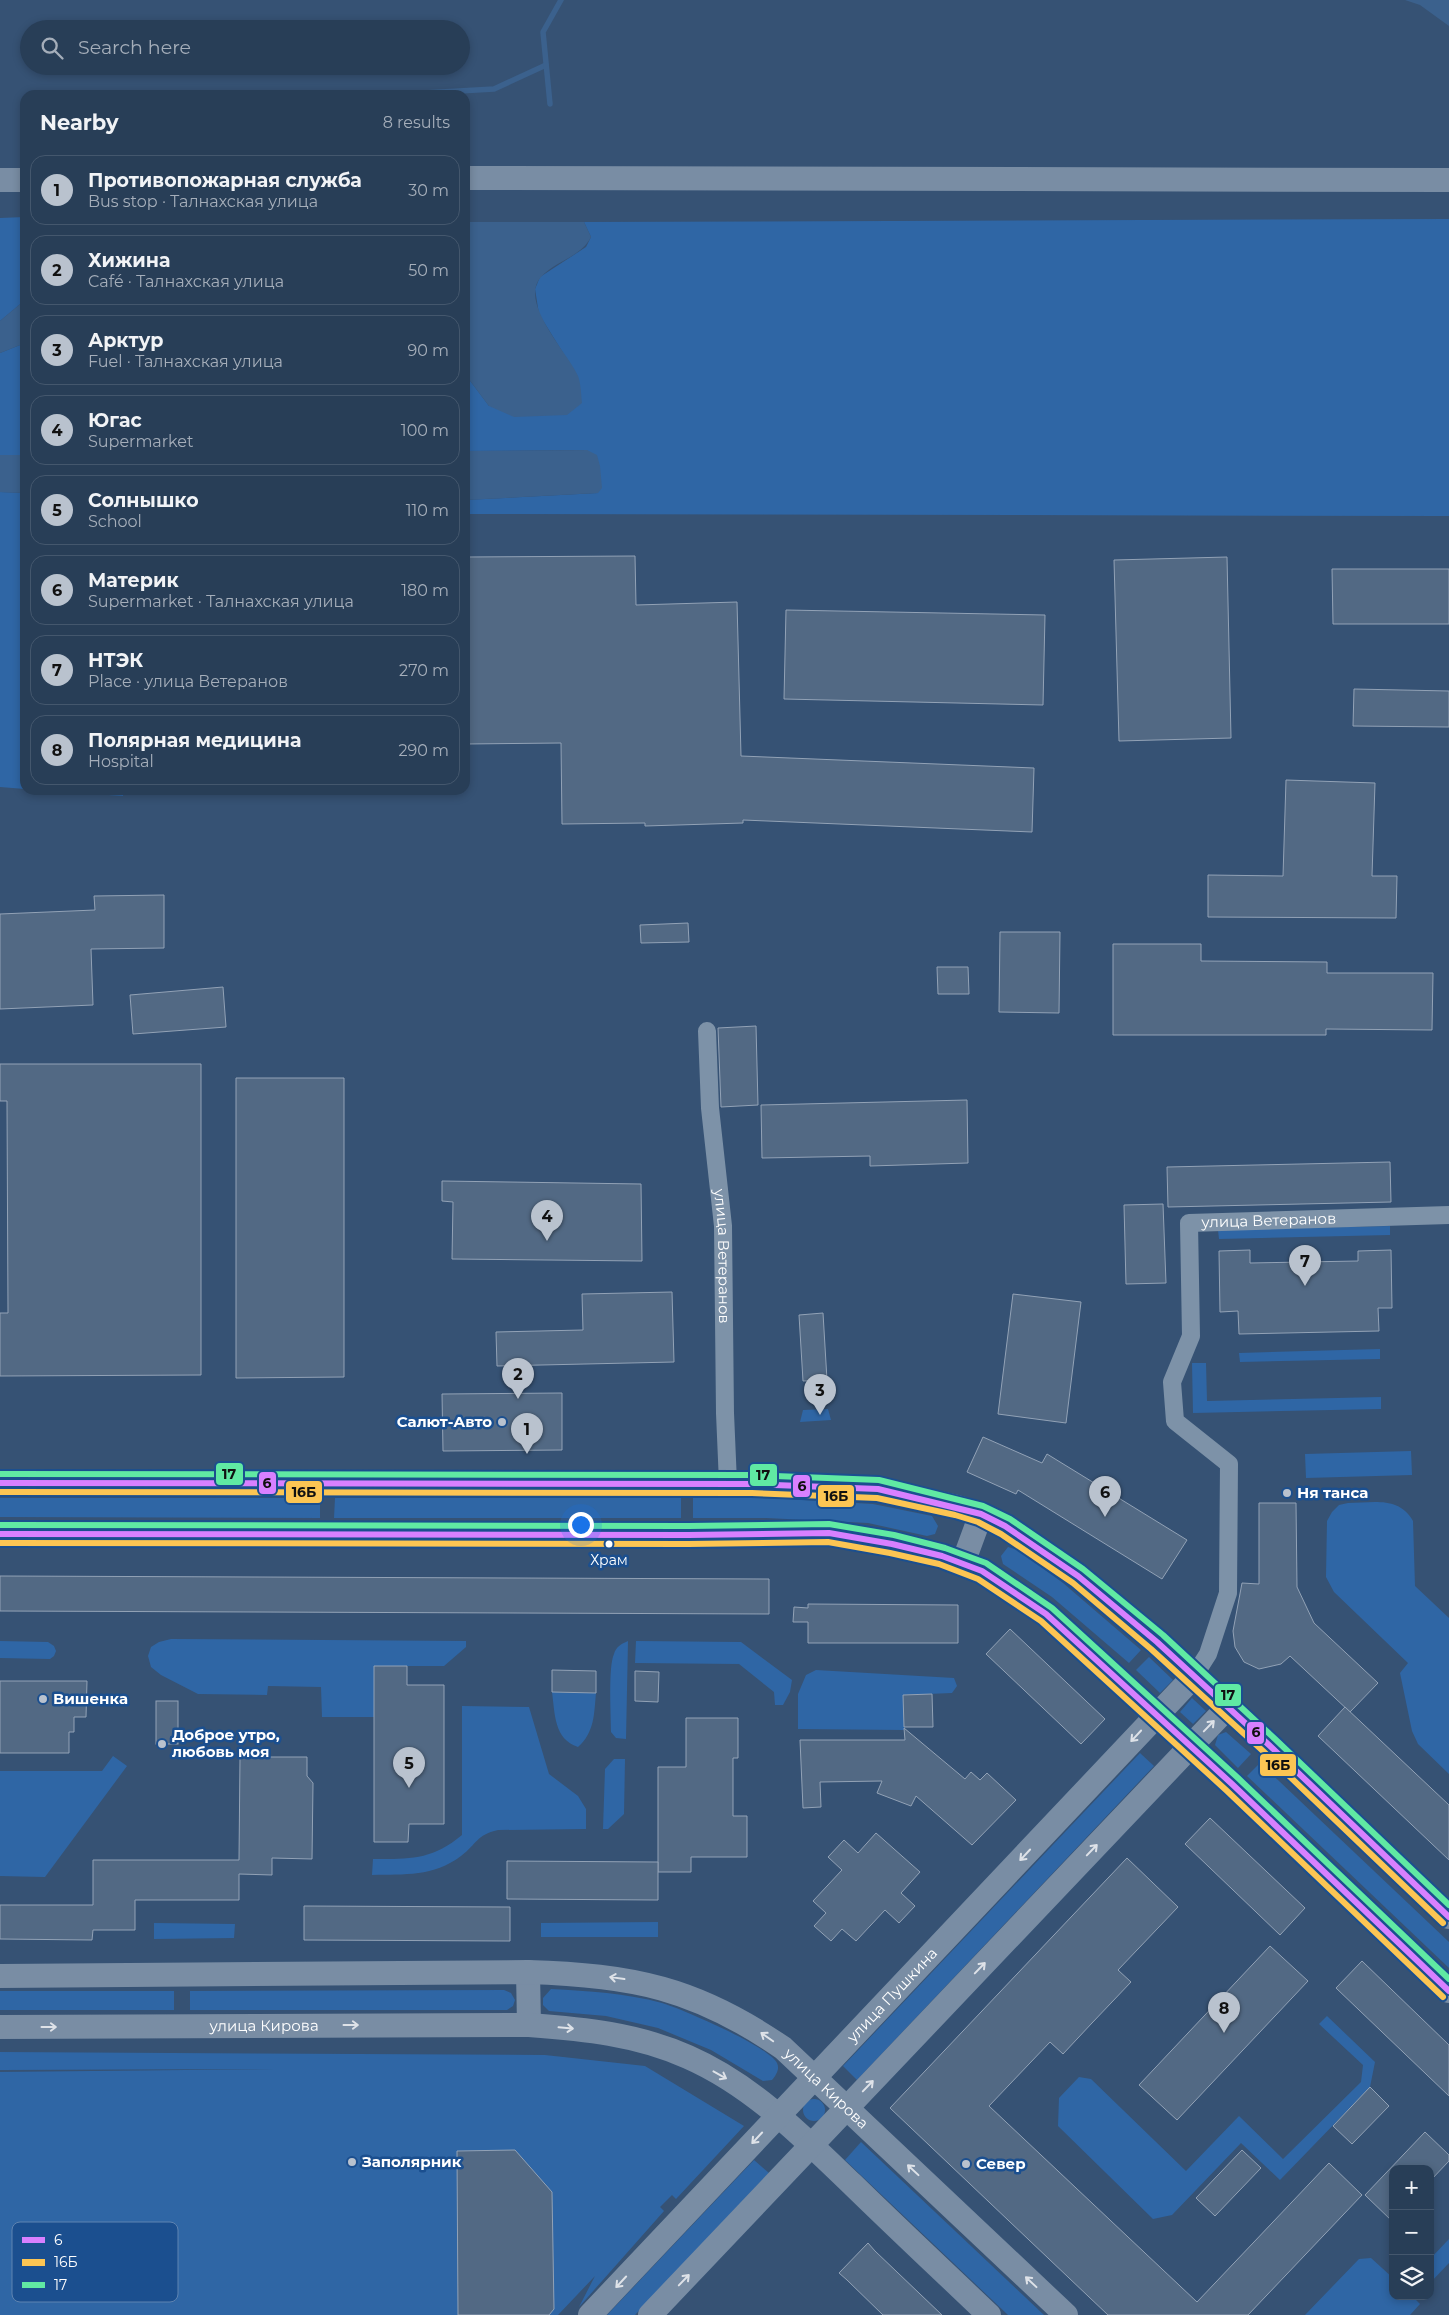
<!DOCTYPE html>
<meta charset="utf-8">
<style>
:root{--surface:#283e57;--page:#344961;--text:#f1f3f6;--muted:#a5aeba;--line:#44576d;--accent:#b9c2ce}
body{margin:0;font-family:Montserrat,sans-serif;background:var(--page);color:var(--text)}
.controls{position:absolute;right:15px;bottom:15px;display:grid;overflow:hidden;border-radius:10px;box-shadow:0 2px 8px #0003}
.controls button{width:45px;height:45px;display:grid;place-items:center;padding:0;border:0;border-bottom:1px solid var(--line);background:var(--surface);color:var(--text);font:25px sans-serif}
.you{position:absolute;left:580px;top:1524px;width:18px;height:18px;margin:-12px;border:4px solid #fff;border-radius:50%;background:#1a73e8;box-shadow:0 0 0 8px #1a73e833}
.badge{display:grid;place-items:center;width:32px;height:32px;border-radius:50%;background:var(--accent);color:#111;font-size:16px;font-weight:700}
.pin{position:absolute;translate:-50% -41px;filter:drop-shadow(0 1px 2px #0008)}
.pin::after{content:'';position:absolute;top:26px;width:18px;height:15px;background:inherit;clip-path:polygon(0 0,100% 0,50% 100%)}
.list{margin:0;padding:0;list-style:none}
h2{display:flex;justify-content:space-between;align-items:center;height:65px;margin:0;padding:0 20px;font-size:21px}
h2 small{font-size:16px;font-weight:400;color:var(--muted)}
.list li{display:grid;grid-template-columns:32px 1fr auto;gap:15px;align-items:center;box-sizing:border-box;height:70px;margin:0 10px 10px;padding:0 10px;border:1px solid var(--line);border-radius:15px}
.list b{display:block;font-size:19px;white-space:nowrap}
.list p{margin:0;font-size:16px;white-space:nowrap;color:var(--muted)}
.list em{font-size:16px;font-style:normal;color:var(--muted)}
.icon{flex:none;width:28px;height:28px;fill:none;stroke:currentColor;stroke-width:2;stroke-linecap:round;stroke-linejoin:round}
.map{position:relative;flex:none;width:1449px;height:2315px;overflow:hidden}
.search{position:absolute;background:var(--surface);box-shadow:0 2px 8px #0003;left:20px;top:20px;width:450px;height:55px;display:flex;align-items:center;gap:12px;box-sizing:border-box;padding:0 18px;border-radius:28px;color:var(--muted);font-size:19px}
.panel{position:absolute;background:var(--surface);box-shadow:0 2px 8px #0003;left:20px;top:90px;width:450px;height:705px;border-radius:15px}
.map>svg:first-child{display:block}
.green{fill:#2f66a5}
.water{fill:#3b618d}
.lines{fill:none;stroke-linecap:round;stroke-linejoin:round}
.stream{stroke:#3b618d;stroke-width:5.5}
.building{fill:#526984;stroke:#92a2b6}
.street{stroke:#7d92a8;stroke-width:18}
.secondary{stroke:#798da4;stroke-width:24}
.bus-1-casing{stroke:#1b4f8f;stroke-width:10}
.bus-2-casing{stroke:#1b4f8f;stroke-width:10}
.bus-3-casing{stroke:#1b4f8f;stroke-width:10}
.bus-1{stroke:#d880ff;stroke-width:6}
.bus-2{stroke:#fcc553;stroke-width:6}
.bus-3{stroke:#60e9a3;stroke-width:6}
.oneway{stroke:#dee2e8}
.poi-dot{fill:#b9c2ce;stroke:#1b4f8f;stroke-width:2}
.bus-dot{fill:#fff;stroke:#1b4f8f;stroke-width:2}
.labels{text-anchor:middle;stroke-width:5;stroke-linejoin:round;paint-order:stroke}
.bus-label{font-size:14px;fill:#fff;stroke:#1b4f8f}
.street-label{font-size:15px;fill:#fff;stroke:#1b4f8f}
.poi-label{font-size:15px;font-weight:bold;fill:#fff;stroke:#1b4f8f;text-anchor:start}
.key{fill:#1b4f8f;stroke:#5f84b1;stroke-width:1}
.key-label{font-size:14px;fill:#fff}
.line-badge{stroke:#1b4f8f;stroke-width:2}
.pale-badge-label{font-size:14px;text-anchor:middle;font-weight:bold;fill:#111}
</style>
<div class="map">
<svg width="1449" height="2315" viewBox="0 0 1449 2315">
<rect width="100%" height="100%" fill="#365274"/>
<g class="green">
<polygon points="25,217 25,300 0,321 0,218"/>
<polygon points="1449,219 1449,516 465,514 465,500 598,493 587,450 465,451 465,374 489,406 578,377 539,314 535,289 540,277 586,247 591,237 584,222"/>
<polygon points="25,343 25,455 0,455 0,353"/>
<polygon points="0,492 25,493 25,789 0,787"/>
<polygon points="35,790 124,790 123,796"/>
<polygon points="1390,1226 1390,1235 1219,1239 1218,1230"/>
<polygon points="1380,1349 1380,1359 1240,1362 1239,1353"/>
<polygon points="1192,1363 1206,1363 1207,1401 1381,1397 1381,1409 1193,1413"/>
<polygon points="828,1409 831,1420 800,1422 803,1410"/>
<polygon points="1411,1451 1412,1475 1306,1478 1305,1454"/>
<polygon points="0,1498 320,1498 320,1518 0,1517"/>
<polygon points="335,1498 681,1498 681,1518 334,1518"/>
<polygon points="693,1498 768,1498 873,1504 932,1516 938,1526 935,1534 927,1536 868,1523 766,1518 693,1518"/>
<path d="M1348,1503C1373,1503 1399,1496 1413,1521L1415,1586L1449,1618V1774L1418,1744L1412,1731L1400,1673L1408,1663L1334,1592L1326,1577L1327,1521L1332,1512L1339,1505Z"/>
<polygon points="1008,1547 1018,1550 1063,1583 1141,1650 1129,1663 1052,1597 1003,1564 1001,1556"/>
<polygon points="171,1639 466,1641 466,1647 444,1666 374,1666 374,1717 322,1717 321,1687 268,1686 267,1695 198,1694 161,1675 151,1667 148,1656 151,1647 159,1642"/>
<polygon points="0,1641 48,1642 54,1646 56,1651 54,1656 50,1659 0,1658"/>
<path d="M628,1641L626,1739L616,1738L611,1732C611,1715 608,1667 614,1654C616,1647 621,1644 628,1641Z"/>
<polygon points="636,1641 741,1642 792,1680 790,1692 783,1705 775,1705 774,1692 739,1664 635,1663"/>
<polygon points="1149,1657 1173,1680 1160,1693 1136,1670"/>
<polygon points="816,1670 954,1678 957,1686 952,1693 903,1695 905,1730 798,1729 798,1694 806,1675"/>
<path d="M552,1692L596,1693C594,1713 595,1732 578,1747C554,1739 555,1714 552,1692Z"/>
<polygon points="1192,1698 1206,1711 1193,1724 1180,1712"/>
<path d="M462,1706L529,1707L549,1774L578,1796L586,1809V1829L498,1830C476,1835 477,1844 461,1856C433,1877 405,1874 372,1875L373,1859C411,1859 432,1860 462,1835Z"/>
<polygon points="1226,1732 1251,1754 1238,1768 1215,1745 1218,1735"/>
<polygon points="1140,1753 1154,1766 857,2080 843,2066"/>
<polygon points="113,1756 127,1766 45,1877 0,1876 0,1771 102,1771"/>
<polygon points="614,1759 625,1759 624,1814 608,1829 603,1829 605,1769"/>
<polygon points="1260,1763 1449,1942 1449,1968 1247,1776"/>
<polygon points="658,1922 658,1937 541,1937 541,1923"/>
<polygon points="154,1923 235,1924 234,1938 154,1939"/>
<path d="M551,1989C589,1991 625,1993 662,2003C682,2009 768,2046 777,2063C780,2069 776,2075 772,2080L763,2081L711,2050L658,2028L606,2016L549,2011L543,2005V1998Z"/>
<polygon points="504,1990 511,1993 515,2000 513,2006 507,2010 190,2010 190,1991"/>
<rect x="0" y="1991" width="174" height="19"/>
<polygon points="1327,2016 1375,2062 1370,2087 1280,2180 1241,2143 1172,2215 1153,2219 1058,2126 1059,2098 1079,2077 1091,2079 1186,2171 1239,2116 1283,2159 1361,2082 1363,2065 1319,2024"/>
<polygon points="0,2052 545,2055 645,2066 744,2126 676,2199 672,2195 660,2207 664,2211 579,2307 595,2276 558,2315 0,2315 0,2072 276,2069 0,2070"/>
<circle cx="814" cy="2110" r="11"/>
<polygon points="861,2142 1044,2315 1008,2315 845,2160"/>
<polygon points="754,2160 769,2173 635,2315 607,2315"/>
<polygon points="1449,2239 1449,2263 1430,2283 1430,2259"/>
<polygon points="1371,2258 1393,2278 1393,2296 1412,2296 1420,2304 1410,2315 1305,2315 1359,2259"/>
</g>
<g class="water">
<polygon points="1405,0 1449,0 1449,26 1420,5"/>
<path d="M465,222H584L591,237C580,258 556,260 541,277C518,302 568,353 578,376C581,384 581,394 582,403L567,415L514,417L489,406L465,374Z"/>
<polygon points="25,300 25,343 0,353 0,321"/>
<polygon points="587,450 597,455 600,466 602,488 598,493 465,500 465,451"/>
<polygon points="0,455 25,455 25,493 0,492"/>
</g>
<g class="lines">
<g class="stream">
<polyline points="388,95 494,89 546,65"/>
<polyline points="550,104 543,32 561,0"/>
</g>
</g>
<g class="building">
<polygon points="635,556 636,605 737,602 741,756 1034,768 1032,832 743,820 743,823 645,826 645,823 562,824 561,743 465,744 465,557"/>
<polygon points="1227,557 1231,738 1119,741 1114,560"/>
<polygon points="1332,569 1449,569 1449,624 1333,624"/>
<polygon points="786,610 1045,615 1043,705 784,699"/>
<polygon points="1354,689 1449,691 1449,727 1353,726"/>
<polygon points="1286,780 1375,783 1372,876 1397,876 1396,918 1208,917 1208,875 1283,876"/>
<polygon points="164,895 164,948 91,949 93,1005 0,1009 0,914 95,910 94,896"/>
<polygon points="688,923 689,942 641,943 640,925"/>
<polygon points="1000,932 1060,932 1059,1013 999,1012"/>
<polygon points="1113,944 1201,944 1201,961 1327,962 1327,973 1433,973 1432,1030 1326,1029 1326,1035 1113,1035"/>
<polygon points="937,967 968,967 969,994 938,994"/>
<polygon points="223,987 226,1027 133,1034 130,995"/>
<polygon points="756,1026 758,1105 721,1107 718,1028"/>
<polygon points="0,1064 201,1064 201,1375 0,1376 0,1313 8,1313 7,1101 0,1101"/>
<polygon points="236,1078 344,1078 344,1377 236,1378"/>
<polygon points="967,1100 968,1163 870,1166 870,1156 762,1158 761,1105"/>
<polygon points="1390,1162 1391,1202 1168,1207 1167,1167"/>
<polygon points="442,1181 641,1184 642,1261 452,1259 453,1202 442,1201"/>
<polygon points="1163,1204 1166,1283 1126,1284 1124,1205"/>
<polygon points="1250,1250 1250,1263 1358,1261 1358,1251 1391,1250 1392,1308 1378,1308 1379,1331 1239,1334 1238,1311 1220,1312 1219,1251"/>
<polygon points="672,1292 674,1362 497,1366 496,1332 583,1330 582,1294"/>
<polygon points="1013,1294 1081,1302 1066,1423 998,1414"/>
<polygon points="823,1313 827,1380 803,1381 799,1315"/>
<polygon points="562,1393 562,1450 443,1451 442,1394"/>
<polygon points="983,1437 1042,1463 1047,1454 1187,1540 1162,1579 1018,1490 1016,1494 967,1472"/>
<polygon points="1259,1503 1296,1503 1297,1587 1314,1623 1378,1683 1350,1712 1290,1656 1281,1664 1259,1669 1244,1662 1235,1647 1233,1631 1242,1583 1259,1584"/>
<polygon points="0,1576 769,1579 769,1614 0,1611"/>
<polygon points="808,1604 958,1605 958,1643 808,1643 808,1622 793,1622 794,1607 808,1608"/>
<polygon points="1010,1629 1105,1719 1081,1744 986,1654"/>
<polygon points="374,1666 407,1666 407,1685 444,1685 444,1824 409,1824 408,1842 374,1842"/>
<polygon points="552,1670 596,1671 596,1693 552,1692"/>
<polygon points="635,1671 659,1672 658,1702 635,1701"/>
<polygon points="0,1681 87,1681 86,1717 74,1717 74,1732 69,1732 69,1753 0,1753"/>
<polygon points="932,1694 933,1727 904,1727 903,1695"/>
<rect x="156" y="1701" width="22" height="43"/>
<polygon points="1345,1707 1449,1805 1449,1860 1318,1736"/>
<polygon points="686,1718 738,1718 738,1758 733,1758 733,1816 747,1816 747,1857 691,1857 691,1872 658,1872 658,1767 686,1767"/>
<polygon points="904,1728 965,1779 971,1772 980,1780 987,1773 1016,1800 972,1845 916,1796 911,1806 877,1793 882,1781 820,1782 821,1807 803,1808 800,1740 905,1740"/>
<polygon points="240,1757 307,1757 307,1776 313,1783 312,1859 272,1858 272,1875 239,1874 239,1900 135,1900 135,1930 93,1930 92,1940 0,1939 0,1905 93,1905 93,1860 239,1860"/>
<polygon points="1210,1818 1305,1908 1280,1935 1185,1844"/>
<polygon points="876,1833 920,1872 901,1893 915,1906 899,1923 885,1910 856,1941 842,1929 831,1941 814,1926 826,1913 813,1901 842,1870 828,1857 844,1840 858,1853"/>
<polygon points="1127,1858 1178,1907 1118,1970 1131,1982 1092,2023 1063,2054 1050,2042 989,2106 1197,2302 1329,2163 1362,2195 1248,2315 1108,2315 890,2108"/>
<polygon points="507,1861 658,1862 658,1900 507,1899"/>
<polygon points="304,1906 510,1907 510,1941 304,1940"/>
<polygon points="1270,1946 1308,1981 1177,2120 1139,2085"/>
<polygon points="1362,1961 1449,2045 1449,2096 1336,1988"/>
<polygon points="1370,2087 1389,2106 1352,2144 1333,2126"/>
<polygon points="1425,2132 1449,2155 1449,2161 1430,2181 1430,2169 1393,2169 1393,2222 1365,2195"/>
<polygon points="515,2150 552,2192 554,2309 549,2315 458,2315 457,2151"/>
<polygon points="1242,2150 1261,2168 1215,2216 1196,2198"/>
<polygon points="868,2243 875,2251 942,2315 883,2315 847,2280 839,2273"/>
</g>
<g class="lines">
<g class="street">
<path id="s1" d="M707,1031L710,1108L723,1226L725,1413L728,1483"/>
<path id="s2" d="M1194,1676L1208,1654L1228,1593L1229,1464L1175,1421L1172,1382L1191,1336L1189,1223L1449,1215"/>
</g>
<g class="secondary">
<polyline points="465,178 1449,180"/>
<polyline points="0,180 25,180"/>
<polyline points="0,1483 752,1484 878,1489 957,1507 981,1514 1005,1526 1078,1576 1157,1642 1269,1745 1449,1917"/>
<polyline points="0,1534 688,1535 829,1533 892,1544 942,1556 982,1571 1046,1614 1232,1784 1449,1991"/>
<polyline points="963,1563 981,1514"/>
<polyline points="528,1972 529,2025"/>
<path id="s3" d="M0,1976L528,1972C632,1975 696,1988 783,2048L1066,2315"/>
<path id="s4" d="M0,2027L529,2025C583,2029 637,2034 688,2057C752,2085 802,2136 852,2184C897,2228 943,2271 989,2315"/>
<path id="s5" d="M590,2315L1194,1676"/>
<polyline points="650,2315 1228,1707"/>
</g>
<g class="bus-1-casing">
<g id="bus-1">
<polyline points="0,1483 752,1484 878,1489 981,1514 1005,1526 1078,1576 1157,1642 1269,1745 1449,1917"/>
<polyline points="0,1534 688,1535 829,1533 892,1544 942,1556 982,1571 1046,1614 1232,1784 1449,1991"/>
</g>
</g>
<g class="bus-2-casing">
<g id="bus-2">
<polyline points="0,1492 752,1493 877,1498 955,1515 978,1522 1001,1534 1073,1583 1151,1649 1263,1751 1443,1923"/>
<polyline points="0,1543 688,1544 828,1542 890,1553 939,1564 978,1579 1041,1621 1226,1790 1443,1997"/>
</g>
</g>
<g class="bus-3-casing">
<g id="bus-3">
<polyline points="0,1474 752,1475 879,1480 983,1506 1010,1519 1083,1569 1163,1635 1275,1739 1449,1905"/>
<polyline points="0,1525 688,1526 829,1524 894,1535 945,1548 986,1563 1052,1608 1238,1778 1449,1979"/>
</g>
</g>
<use href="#bus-1" class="bus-1"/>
<use href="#bus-2" class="bus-2"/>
<use href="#bus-3" class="bus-3"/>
</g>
<defs><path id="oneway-shaft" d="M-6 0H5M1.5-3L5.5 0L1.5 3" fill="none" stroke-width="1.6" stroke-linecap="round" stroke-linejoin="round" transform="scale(1.25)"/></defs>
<g class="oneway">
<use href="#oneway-shaft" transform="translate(1209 1726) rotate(-46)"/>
<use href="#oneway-shaft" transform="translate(1136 1736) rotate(133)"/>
<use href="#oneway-shaft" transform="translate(1092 1850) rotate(-46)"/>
<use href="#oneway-shaft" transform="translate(1025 1855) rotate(133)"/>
<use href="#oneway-shaft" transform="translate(980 1968) rotate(-46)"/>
<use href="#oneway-shaft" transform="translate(617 1978) rotate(-172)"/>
<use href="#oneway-shaft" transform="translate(351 2025)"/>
<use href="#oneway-shaft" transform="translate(49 2027)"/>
<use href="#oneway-shaft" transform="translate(566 2028) rotate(5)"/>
<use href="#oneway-shaft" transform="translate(767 2037) rotate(-145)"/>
<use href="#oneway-shaft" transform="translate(720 2075) rotate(29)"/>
<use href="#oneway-shaft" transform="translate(868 2086) rotate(-46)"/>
<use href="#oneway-shaft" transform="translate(757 2138) rotate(133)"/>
<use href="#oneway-shaft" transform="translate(913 2170) rotate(-137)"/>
<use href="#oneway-shaft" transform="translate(684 2280) rotate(-46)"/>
<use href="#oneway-shaft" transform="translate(621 2282) rotate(133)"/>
<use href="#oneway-shaft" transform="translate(1031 2282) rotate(-137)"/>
</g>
<g class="poi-dot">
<circle cx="502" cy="1422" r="5"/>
<circle cx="1287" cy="1493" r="5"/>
<circle cx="43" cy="1699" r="5"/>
<circle cx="162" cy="1744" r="5"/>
<circle cx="352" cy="2162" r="5"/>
<circle cx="966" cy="2164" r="5"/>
</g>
<circle class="bus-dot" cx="609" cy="1544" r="4.5"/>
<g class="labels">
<g class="bus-label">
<text x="609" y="1565">Храм</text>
</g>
<g class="street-label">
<text dy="5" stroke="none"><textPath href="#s2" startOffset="570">улица Ветеранов</textPath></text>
<text dy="5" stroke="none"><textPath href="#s1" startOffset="226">улица Ветеранов</textPath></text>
<text dy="5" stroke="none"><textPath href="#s5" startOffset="440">улица Пушкина</textPath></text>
<text dy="5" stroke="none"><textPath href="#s4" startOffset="264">улица Кирова</textPath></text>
<text dy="5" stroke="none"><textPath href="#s3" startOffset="858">улица Кирова</textPath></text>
</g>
<g class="poi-label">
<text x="492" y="1427" text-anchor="end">Салют-Авто</text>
<text x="1297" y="1498">Ня танса</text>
<text x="53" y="1704">Вишенка</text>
<text x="172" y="1740">Доброе утро,<tspan x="172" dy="17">любовь моя</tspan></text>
<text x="362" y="2167">Заполярник</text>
<text x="976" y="2169">Север</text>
</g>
</g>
<rect x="12" y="2222" width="166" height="80" rx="8" class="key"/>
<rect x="22" y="2237" width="23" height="6" fill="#d880ff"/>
<rect x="22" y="2259" width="23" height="7" fill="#fcc553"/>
<rect x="22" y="2282" width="23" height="6" fill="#60e9a3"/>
<g class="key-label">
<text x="54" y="2245">6</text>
<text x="54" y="2267">16Б</text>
<text x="54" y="2290">17</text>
</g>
<g class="line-badge">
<rect x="215" y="1462" width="29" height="24" rx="5" fill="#60e9a3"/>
<rect x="749" y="1463" width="29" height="24" rx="5" fill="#60e9a3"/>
<rect x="258" y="1471" width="19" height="24" rx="5" fill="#d880ff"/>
<rect x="792" y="1474" width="19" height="24" rx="5" fill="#d880ff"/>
<rect x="285" y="1480" width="38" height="24" rx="5" fill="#fcc553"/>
<rect x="817" y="1484" width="38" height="24" rx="5" fill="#fcc553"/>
<rect x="1214" y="1683" width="28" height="24" rx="5" fill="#60e9a3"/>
<rect x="1246" y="1721" width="19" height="24" rx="5" fill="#d880ff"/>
<rect x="1259" y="1753" width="38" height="24" rx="5" fill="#fcc553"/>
</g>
<g class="pale-badge-label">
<text x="229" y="1479">17</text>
<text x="763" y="1480">17</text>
<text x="267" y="1488">6</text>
<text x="802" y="1491">6</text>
<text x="304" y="1497">16Б</text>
<text x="836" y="1501">16Б</text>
<text x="1228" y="1700">17</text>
<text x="1256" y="1737">6</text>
<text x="1278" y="1770">16Б</text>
</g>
</svg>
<div class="controls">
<button>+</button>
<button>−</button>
<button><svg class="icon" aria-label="layers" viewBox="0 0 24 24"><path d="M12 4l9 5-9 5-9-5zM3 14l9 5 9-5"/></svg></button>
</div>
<div class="you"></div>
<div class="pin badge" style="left:527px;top:1454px">1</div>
<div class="pin badge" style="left:518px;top:1399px">2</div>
<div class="pin badge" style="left:820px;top:1415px">3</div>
<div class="pin badge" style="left:547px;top:1241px">4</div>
<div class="pin badge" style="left:409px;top:1788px">5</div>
<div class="pin badge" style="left:1105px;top:1517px">6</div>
<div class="pin badge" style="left:1305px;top:1286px">7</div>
<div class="pin badge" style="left:1224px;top:2033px">8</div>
<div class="search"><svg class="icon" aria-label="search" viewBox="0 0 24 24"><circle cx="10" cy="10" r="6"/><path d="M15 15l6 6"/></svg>Search here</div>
<section class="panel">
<h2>Nearby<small>8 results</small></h2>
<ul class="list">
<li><span class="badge">1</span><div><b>Противопожарная служба</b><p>Bus stop · Талнахская улица</p></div><em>30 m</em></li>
<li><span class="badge">2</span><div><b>Хижина</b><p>Café · Талнахская улица</p></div><em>50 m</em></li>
<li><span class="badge">3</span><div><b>Арктур</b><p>Fuel · Талнахская улица</p></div><em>90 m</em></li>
<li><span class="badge">4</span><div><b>Югас</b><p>Supermarket</p></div><em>100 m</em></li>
<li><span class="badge">5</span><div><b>Солнышко</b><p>School</p></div><em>110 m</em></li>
<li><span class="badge">6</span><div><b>Материк</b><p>Supermarket · Талнахская улица</p></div><em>180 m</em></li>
<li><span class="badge">7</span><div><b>НТЭК</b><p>Place · улица Ветеранов</p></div><em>270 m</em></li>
<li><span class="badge">8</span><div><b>Полярная медицина</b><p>Hospital</p></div><em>290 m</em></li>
</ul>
</section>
</div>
